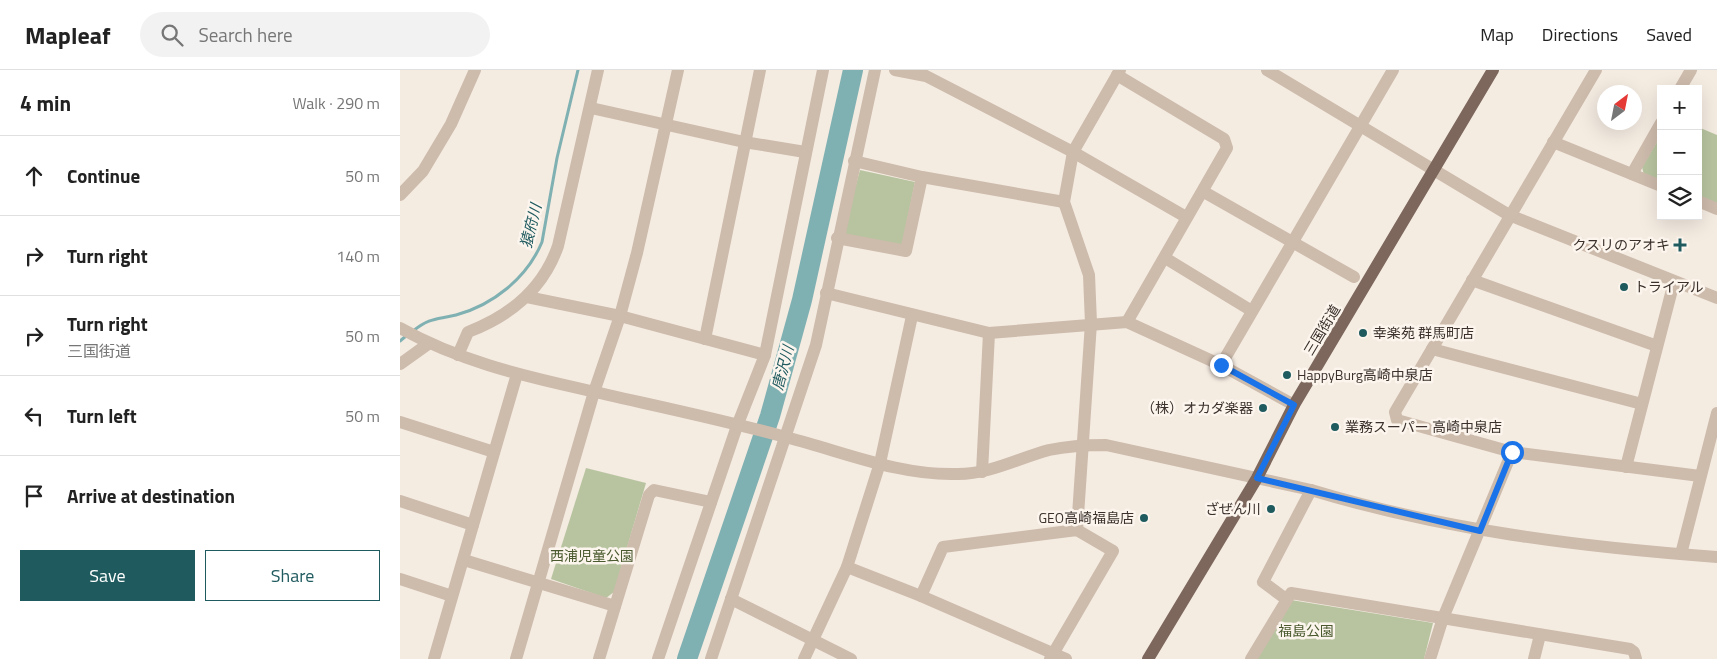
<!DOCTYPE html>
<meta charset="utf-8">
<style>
:root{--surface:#fff;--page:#f2f2f2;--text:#222;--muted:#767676;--line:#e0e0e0;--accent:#1f5a5e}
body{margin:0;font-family:"Titillium Web","Noto Sans JP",sans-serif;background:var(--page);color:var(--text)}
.controls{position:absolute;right:15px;top:15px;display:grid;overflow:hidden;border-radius:0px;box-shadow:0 5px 20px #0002}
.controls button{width:45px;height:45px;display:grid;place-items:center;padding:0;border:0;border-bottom:1px solid var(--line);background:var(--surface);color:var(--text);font:25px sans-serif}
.compass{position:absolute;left:1197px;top:15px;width:45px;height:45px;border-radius:50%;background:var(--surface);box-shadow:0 5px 20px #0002;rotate:32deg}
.stop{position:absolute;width:15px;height:15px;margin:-11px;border:4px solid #1a73e8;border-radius:50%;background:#fff}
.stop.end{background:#1a73e8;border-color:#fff;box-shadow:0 1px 5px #0008}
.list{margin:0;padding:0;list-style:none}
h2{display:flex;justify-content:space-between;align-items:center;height:65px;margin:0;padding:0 20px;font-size:21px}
h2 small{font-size:16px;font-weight:400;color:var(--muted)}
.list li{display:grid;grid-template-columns:32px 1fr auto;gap:15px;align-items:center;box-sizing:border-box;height:80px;padding:0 20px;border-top:1px solid var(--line)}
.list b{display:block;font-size:19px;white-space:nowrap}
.list p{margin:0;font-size:16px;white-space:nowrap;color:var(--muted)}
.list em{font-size:16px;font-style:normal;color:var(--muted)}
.actions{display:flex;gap:10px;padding:15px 20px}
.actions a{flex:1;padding:11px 0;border:1px solid var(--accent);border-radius:0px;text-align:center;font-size:18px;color:var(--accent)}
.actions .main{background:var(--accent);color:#fff}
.icon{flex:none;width:28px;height:28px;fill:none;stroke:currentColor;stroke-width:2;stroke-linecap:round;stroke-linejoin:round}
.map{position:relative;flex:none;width:1317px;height:589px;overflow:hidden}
header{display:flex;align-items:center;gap:30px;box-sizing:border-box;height:70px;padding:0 25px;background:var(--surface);border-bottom:1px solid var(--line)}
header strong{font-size:24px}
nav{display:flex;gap:28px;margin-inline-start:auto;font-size:18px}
.search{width:350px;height:45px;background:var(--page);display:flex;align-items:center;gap:12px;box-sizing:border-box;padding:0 18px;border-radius:28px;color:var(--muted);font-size:19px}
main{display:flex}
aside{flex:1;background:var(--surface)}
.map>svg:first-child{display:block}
.green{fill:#b8c4a0}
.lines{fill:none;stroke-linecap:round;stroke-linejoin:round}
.stream{stroke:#7fb0b2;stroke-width:3}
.river{stroke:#7fb0b2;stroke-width:20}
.minor{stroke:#cdbbac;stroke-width:12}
.major{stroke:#7d675c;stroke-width:12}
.route{stroke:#1a73e8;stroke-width:6}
.poi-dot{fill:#1f5a5e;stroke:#fbf5ee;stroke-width:2}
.labels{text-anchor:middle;stroke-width:5;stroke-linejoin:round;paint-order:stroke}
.poi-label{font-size:14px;fill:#3b302b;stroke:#fbf5ee;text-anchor:end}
.street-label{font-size:14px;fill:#3b302b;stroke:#fbf5ee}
.park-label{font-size:14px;fill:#4a5a2e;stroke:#fbf5ee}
.water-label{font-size:15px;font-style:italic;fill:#1f5a5e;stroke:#fbf5ee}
</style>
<header>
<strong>Mapleaf</strong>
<div class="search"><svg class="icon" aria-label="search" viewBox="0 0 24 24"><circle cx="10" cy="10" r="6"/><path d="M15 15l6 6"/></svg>Search here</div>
<nav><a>Map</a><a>Directions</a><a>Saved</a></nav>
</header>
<main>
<aside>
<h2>4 min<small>Walk · 290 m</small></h2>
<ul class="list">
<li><svg class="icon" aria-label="ahead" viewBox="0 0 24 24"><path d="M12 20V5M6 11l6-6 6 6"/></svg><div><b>Continue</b></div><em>50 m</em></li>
<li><svg class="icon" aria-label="right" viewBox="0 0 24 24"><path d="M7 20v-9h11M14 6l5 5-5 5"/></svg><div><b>Turn right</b></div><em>140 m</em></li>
<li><svg class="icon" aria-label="right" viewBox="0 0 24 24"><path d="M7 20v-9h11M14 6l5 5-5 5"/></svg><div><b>Turn right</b><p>三国街道</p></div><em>50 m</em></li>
<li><svg class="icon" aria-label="left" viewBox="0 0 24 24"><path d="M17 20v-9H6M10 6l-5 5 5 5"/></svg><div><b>Turn left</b></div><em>50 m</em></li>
<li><svg class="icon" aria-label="arrive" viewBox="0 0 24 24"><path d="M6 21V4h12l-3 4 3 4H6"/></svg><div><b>Arrive at destination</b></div></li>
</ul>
<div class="actions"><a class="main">Save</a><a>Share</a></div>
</aside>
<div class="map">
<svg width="1317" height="589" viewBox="0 0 1317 589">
<rect width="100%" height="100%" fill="#f4ebe1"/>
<g class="green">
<polygon points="1298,57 1317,65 1317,135 1298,127"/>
<polygon points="1261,65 1261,112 1244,105 1242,97"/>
<polygon points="460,100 515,112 502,175 446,166 443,162"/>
<polygon points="186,398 246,413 214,522 206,528 151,509"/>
<polygon points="891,530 1033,553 1024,589 854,589"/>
</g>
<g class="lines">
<g class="stream">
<path d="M13,261C31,247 36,250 56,245C93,235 127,208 142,172L157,88L178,0"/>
<polyline points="0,271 6,266"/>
</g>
<polyline class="river" points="287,589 370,346 402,230 453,0"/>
<g class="minor">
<polyline points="495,0 526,6 673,82 786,147"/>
<polyline points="867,0 1109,145 1317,228"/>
<polyline points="1196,0 995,342 997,350 1112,382 1300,406"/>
<polyline points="717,5 824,69 827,78 727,252"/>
<polyline points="1280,19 1291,0"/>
<polyline points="191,38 344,72 405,82"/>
<polyline points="1153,72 1261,116"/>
<polyline points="454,91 522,107 664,132"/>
<polyline points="1232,104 1261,53"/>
<polyline points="804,122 954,207"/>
<polyline points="0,125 23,101 51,54 75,0"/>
<polyline points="1298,131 1317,139"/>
<polyline points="437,168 506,181 522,107"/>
<polyline points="765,188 852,241"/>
<polyline points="1072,210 1257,276"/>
<polyline points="426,223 589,263 727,252 821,295 894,335"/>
<polyline points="127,227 220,246 365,285"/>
<path d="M0,258C57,290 119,305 182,319C251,335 321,349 389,368C444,382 500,406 558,404C590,404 619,388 649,380C668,376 687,375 706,375L911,420C1043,460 1180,477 1317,487"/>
<polyline points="305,269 360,0"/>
<polyline points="1032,279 1242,334"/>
<path d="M58,285L68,262C110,246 143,219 158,176L198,0"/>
<polyline points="0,294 28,274"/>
<polyline points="821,295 993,0"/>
<polyline points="0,352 94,382"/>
<polyline points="1226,397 1274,212"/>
<polyline points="582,402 589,263"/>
<polyline points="0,431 73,455"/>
<polyline points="677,460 691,253 689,205 664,132 673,82 720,0"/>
<polyline points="1281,484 1317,343"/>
<polyline points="64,490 215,536"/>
<polyline points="447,497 521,526 666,589"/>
<polyline points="0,509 52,526"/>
<polyline points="521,526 543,477 677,460 713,481 650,589"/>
<polyline points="331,529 451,589"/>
<polyline points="886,529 863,512 911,420"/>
<polyline points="34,589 117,304"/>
<polyline points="116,589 194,322 220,246 237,183 278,0"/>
<polyline points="199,589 249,425 254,420 311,432"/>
<polyline points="258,589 337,356 365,285 423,0"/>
<polyline points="311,589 416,275 475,0"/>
<polyline points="404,589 447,497 480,393 512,246"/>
<polyline points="851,589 891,523 1230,579 1234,582 1236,589"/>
<polyline points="1030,589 1043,548 1112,382"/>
<polyline points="1134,589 1140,565"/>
</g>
<polyline class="major" points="748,589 857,408 894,335 1093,0"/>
</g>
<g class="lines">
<polyline class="route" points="821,295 894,335 857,408 1080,461 1112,382"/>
</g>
<g class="poi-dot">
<path d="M1277.5 167.5h5v5h5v5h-5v5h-5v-5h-5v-5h5z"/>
<circle cx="1224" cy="217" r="5"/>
<circle cx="963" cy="263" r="5"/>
<circle cx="887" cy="305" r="5"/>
<circle cx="863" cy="338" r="5"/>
<circle cx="935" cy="357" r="5"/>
<circle cx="871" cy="439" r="5"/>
<circle cx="744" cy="448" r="5"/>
</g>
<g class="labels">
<g class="poi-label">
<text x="1270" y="180">クスリのアオキ</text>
<text x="1234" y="222" text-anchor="start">トライアル</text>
<text x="973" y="268" text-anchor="start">幸楽苑 群馬町店</text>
<text x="897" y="310" text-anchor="start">HappyBurg高崎中泉店</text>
<text x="853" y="343">（株）オカダ楽器</text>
<text x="945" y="362" text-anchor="start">業務スーパー 高崎中泉店</text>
<text x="861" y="444">ざぜん川</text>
<text x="734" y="453">GEO高崎福島店</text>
</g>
<g class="street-label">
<text transform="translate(922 260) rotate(-59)" y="5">三国街道</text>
</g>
<g class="park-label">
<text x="192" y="491">西浦児童公園</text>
<text x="906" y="566">福島公園</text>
</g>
<g class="water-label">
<text transform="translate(131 156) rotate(-76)" y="5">猿府川</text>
<text transform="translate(383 298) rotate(-75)" y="5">唐沢川</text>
</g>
</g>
</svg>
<div class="controls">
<button>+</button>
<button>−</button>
<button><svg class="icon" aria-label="layers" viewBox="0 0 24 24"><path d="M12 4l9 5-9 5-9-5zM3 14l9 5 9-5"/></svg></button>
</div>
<svg class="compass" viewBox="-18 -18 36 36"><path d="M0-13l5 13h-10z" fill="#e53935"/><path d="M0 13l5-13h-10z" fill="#767676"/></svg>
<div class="stop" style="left:1112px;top:382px"></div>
<div class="stop end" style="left:821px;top:295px"></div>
</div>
</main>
